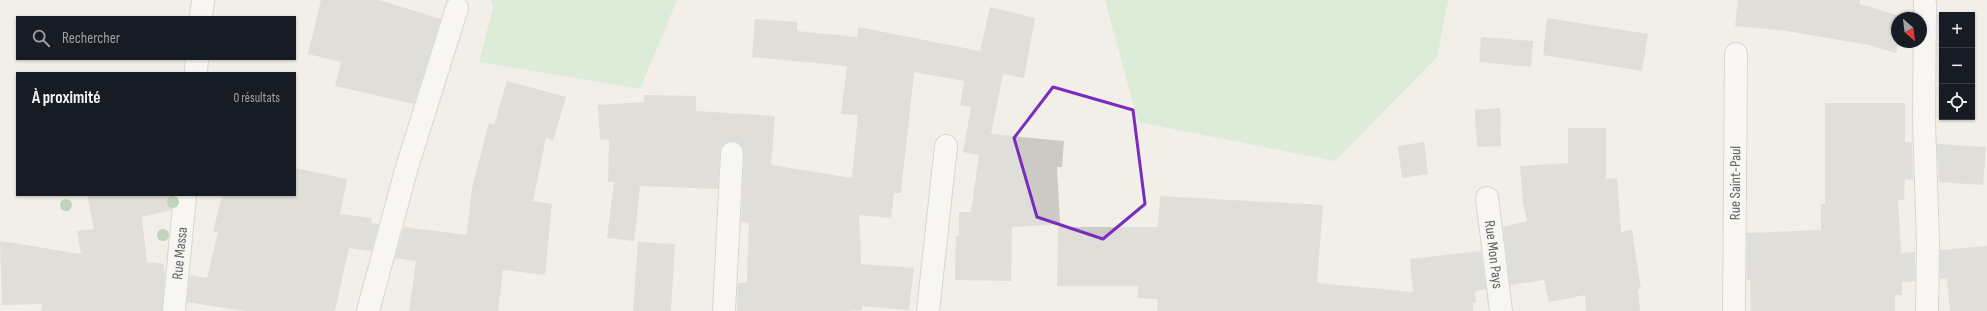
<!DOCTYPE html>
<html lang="fr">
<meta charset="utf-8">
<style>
:root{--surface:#171b24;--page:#20242c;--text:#f1f3f6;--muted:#9ea1a6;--line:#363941}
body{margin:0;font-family:"Sofia Sans Condensed",sans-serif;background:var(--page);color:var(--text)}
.controls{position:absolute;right:12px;top:12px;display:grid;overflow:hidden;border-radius:0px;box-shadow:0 1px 3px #0004}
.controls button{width:36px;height:36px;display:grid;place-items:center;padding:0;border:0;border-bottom:1px solid var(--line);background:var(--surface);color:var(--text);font:20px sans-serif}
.compass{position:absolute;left:1891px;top:12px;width:36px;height:36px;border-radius:50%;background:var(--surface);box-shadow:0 1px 3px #0004;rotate:152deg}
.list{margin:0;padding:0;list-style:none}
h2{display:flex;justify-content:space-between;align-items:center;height:52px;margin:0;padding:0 16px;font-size:17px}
h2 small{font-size:13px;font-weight:400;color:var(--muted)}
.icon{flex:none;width:22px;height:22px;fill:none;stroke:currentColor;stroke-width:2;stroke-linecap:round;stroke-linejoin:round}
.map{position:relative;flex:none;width:1987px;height:311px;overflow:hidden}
.search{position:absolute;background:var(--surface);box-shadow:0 1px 3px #0004;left:16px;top:16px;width:280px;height:44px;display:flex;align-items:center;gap:10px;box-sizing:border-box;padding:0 14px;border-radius:0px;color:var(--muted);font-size:15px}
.panel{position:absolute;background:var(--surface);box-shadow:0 1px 3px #0004;left:16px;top:72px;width:280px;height:124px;border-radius:0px}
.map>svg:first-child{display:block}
.green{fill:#c5e8c5}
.building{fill:#cccac5}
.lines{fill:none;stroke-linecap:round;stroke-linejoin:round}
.minor-casing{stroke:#b5b8bc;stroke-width:24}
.minor{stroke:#fff;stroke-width:22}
.tree{fill:#89b387}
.marked{fill:none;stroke:#7b2cbf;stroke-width:3;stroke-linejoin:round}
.labels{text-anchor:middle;stroke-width:3.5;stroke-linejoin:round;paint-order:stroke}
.street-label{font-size:15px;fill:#5f6368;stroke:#fff}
</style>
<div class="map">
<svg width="1987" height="311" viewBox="0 0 1987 311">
<rect width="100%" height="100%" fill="#f1efe8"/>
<g class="green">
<polygon points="491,0 677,0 640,89 479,62 493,8"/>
<polygon points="1105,0 1448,0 1437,57 1335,161 1138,122"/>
</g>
<g class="building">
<polygon points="321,0 379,0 441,19 414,104 335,86 341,62 308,54"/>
<polygon points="1738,0 1860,0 1860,4 1906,18 1897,18 1897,42 1899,42 1896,53 1869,45 1787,31 1735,26"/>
<polygon points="990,7 1035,18 1024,78 1003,74 991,134 1064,141 1062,167 1057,167 1060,224 1012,227 1011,281 955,280 956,236 959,236 959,212 971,212 979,155 963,152 971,107 960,105 964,81 914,72 901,193 894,193 891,218 859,215 861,264 914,268 909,310 862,306 862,310 845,311 737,311 738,283 747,283 749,223 741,222 744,153 743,147 738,142 733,141 726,142 721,147 720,152 718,189 640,186 634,241 607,238 614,182 608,182 609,139 600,140 598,105 644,102 644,95 696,96 696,111 775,116 771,165 852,178 858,115 841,114 847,66 752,57 755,19 797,22 797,31 857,37 858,27 980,51"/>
<polygon points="1547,18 1648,34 1642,71 1543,55"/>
<polygon points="1481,37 1533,41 1531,67 1479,62"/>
<polygon points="507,81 566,97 553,140 546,138 533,201 552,204 545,275 503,270 498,311 409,311 416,261 395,258 404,227 467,235 472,188 489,123 494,125"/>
<polygon points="1825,103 1905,103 1905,142 1912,143 1913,180 1905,179 1904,200 1898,200 1901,253 1915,252 1915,281 1902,282 1902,295 1895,295 1895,311 1751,311 1750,280 1747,280 1747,233 1821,230 1821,204 1825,204"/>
<polygon points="1500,108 1501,146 1477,147 1475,110"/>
<polygon points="1568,128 1606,128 1606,179 1617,178 1621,232 1632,230 1641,289 1638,289 1640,311 1586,311 1585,295 1549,302 1544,280 1510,285 1503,227 1527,221 1523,203 1520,166 1568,163"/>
<polygon points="1424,142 1428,174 1402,178 1398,146"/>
<polygon points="1937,144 1986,147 1983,185 1939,182"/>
<polygon points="295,168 347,179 340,214 372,218 371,223 379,224 371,251 349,248 335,311 245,311 187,302 190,275 207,278 218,232 213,232 222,195 295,195"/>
<polygon points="87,195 172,195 171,210 142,217 147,262 164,264 163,271 165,271 162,311 41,311 42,304 2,305 0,241 81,254 77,231 94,229"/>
<polygon points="1160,196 1323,205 1317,283 1413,292 1410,259 1481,251 1486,289 1475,291 1476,303 1473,303 1473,311 1157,311 1158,299 1138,298 1138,286 1057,286 1058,227 1158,227"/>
<polygon points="638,242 675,244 671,311 633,311"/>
<polygon points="1987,246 1987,311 1950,311 1947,278 1940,279 1940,250"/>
</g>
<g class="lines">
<g class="minor-casing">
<g id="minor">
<polyline points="1925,4 1924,120 1928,243 1927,311"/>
<polyline points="201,17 203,0"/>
<polyline points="196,73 197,59"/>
<path id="s1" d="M1487,198L1501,311"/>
<path id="s2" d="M174,311L185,195"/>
<polyline points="368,311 407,167 457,8"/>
<polyline points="724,311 732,153"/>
<polyline points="928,311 946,146"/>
<path id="s3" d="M1734,311L1736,54"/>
</g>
</g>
<use href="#minor" class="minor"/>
</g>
<g class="tree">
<circle cx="173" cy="202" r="6"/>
<circle cx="66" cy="205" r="6"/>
<circle cx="163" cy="235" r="6"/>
</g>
<path d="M0 0H1987V311H0ZM1053,87L1133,110L1145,204L1103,239L1037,217L1014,138Z" fill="#f1efe8" fill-opacity=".55" fill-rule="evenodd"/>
<path class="marked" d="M1053,87L1133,110L1145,204L1103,239L1037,217L1014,138Z"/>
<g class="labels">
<g class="street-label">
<text dy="5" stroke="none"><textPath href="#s3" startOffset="128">Rue Saint-Paul</textPath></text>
<text dy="5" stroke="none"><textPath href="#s2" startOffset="58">Rue Massa</textPath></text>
<text dy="5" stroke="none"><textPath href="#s1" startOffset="57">Rue Mon Pays</textPath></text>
</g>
</g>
</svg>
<div class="controls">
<button>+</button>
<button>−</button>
<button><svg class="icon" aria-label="locate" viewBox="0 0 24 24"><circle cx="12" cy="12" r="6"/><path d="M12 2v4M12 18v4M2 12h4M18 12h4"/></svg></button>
</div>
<svg class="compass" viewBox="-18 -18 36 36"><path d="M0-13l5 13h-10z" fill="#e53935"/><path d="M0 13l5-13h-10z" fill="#9ea1a6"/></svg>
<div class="search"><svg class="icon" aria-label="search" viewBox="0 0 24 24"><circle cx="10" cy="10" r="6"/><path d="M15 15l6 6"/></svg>Rechercher</div>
<section class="panel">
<h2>À proximité<small>0 résultats</small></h2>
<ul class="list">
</ul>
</section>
</div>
